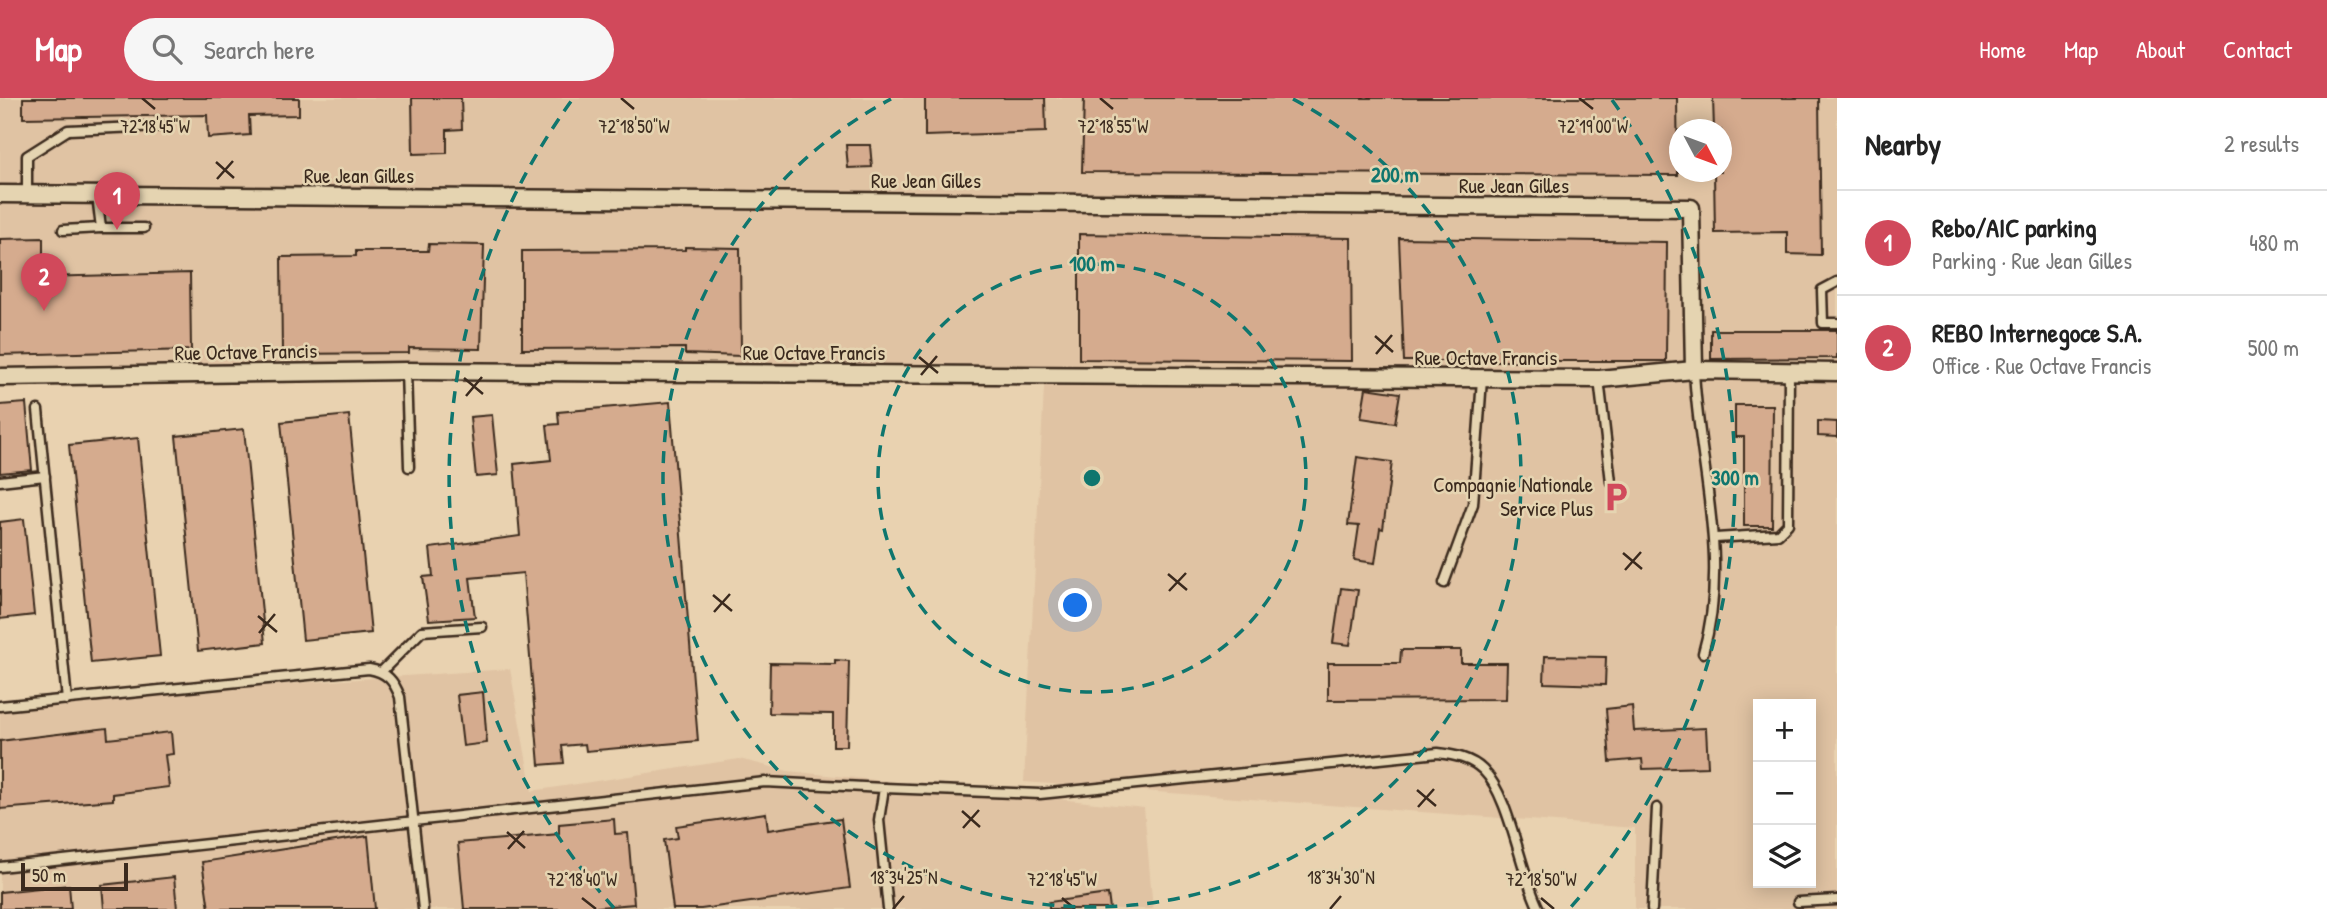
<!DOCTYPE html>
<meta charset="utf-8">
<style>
:root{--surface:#fff;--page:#f6f6f6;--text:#222;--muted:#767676;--line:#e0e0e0;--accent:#d1495b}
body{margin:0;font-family:"Patrick Hand",sans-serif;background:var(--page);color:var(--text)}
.controls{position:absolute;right:21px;bottom:21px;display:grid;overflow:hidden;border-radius:0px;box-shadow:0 4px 18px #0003}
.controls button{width:63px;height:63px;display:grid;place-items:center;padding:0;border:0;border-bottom:2px solid var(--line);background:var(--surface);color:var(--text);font:35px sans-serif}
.compass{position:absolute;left:1669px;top:21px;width:63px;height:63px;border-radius:50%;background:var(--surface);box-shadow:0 4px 18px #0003;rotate:131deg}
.scale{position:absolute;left:21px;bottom:18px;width:107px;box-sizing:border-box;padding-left:7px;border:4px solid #3b2a1e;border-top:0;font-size:19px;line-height:24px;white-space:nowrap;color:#3b2a1e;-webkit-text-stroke:5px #e5d4b1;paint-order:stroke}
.you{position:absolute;left:1076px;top:508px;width:24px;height:24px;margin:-18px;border:5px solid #fff;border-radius:50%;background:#1a73e8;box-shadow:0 0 0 10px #1a73e833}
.badge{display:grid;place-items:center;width:46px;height:46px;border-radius:50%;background:var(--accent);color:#fff;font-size:23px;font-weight:700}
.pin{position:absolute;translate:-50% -58px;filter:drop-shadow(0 2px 4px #0008)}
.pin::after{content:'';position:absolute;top:37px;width:24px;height:21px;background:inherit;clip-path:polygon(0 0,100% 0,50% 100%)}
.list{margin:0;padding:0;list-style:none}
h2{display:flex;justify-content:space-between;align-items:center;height:91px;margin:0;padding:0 28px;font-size:30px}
h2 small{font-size:23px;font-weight:400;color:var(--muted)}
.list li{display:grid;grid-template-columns:46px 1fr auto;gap:21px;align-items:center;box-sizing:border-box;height:105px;padding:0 28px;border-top:2px solid var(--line)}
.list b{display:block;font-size:26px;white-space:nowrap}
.list p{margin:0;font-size:23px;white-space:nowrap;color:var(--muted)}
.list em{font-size:23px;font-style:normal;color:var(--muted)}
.icon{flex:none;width:38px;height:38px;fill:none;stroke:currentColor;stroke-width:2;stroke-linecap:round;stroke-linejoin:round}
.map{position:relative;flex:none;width:1837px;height:811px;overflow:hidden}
header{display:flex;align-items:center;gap:42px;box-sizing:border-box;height:98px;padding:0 35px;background:var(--accent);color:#fff}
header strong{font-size:33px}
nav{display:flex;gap:38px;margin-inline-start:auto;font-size:24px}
.search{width:490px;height:63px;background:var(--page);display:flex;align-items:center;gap:18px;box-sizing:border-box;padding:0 24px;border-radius:38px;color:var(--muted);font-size:26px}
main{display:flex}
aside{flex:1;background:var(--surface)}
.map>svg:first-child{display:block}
.built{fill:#e0c3a3;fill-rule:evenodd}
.building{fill:#d5ab8e;stroke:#3b2a1e;stroke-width:2}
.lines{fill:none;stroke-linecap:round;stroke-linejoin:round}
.lane-casing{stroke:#3b2a1e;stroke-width:13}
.street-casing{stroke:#3b2a1e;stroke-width:21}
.lane{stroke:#e5d4b1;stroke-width:8}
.street{stroke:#e5d4b1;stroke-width:16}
.ticks{fill:none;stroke:#3b2a1e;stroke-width:2.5}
.ring{fill:none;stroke:#0f766e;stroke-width:3.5;stroke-dasharray:12 9}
.labels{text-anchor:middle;stroke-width:5;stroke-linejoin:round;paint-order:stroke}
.street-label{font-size:21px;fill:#3b2a1e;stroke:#e5d4b1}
.poi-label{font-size:21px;fill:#3b2a1e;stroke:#e5d4b1;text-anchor:end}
.ticks-label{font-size:18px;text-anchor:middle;fill:#3b2a1e;stroke:#e5d4b1;stroke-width:5;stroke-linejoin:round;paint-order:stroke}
.centre{fill:#0f766e;stroke:#e5d4b1;stroke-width:3.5}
.ring-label{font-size:21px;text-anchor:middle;font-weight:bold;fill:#0f766e;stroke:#e5d4b1;stroke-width:5;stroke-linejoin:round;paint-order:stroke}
</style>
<header>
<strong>Map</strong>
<div class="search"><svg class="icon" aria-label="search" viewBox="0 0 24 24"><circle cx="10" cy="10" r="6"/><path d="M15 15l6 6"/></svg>Search here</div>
<nav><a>Home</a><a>Map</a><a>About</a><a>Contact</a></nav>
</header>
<main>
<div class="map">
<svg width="1837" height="811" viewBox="0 0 1837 811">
<rect width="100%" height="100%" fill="#e9d2b0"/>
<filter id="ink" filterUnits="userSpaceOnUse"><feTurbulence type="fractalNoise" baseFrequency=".0143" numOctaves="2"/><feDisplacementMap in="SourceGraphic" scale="14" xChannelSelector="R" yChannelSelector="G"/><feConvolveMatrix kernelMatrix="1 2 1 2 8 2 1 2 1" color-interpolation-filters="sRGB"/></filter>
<g filter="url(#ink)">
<g class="built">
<path d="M0,0H1837V811H1635V730L1024,684L1045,270H0ZM1680,32H1722V74H1680ZM1758,606H1811V785H1758Z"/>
<polygon points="510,571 532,693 739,661 788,673 1144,710 1153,811 0,811 0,605"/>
</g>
<g class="building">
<polygon points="23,0 299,0 299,17 249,18 250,37 208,40 207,17 23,20"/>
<polygon points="412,0 461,0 462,31 447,32 447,55 413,56"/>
<polygon points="925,0 1045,0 1046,34 925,38"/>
<polygon points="1084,0 1677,0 1678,77 1082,74"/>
<polygon points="1713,0 1819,0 1821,157 1787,156 1787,134 1715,135 1714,74 1721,74 1721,32 1714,32"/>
<polygon points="846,47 870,47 872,69 848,70"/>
<polygon points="1079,136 1351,140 1352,263 1079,261"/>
<polygon points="43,140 43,179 190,175 191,252 0,257 0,141"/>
<polygon points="1399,140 1667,144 1666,263 1404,263"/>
<polygon points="429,146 484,147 481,251 409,250 409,255 282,256 281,159 356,158 356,153 428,153"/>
<polygon points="685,149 740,150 741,258 685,256 685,250 522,251 522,153 685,152"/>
<polygon points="1711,232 1837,232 1837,260 1711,261"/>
<polygon points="1366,290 1400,295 1395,325 1361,320"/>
<polygon points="670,304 698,643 586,653 585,646 562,648 564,665 539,667 523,475 470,480 475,519 429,522 423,479 433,478 430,450 520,438 514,366 551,362 547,327 559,326 558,314"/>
<polygon points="26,305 32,372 0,375 0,307"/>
<polygon points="1735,307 1773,307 1772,428 1744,428 1744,339 1735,339"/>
<polygon points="349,317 371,535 303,542 281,324"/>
<polygon points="492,317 498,377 476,379 470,319"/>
<polygon points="1818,323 1837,324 1837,339 1818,338"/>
<polygon points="244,331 265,545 198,553 176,338"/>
<polygon points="138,340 160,558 91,565 69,347"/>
<polygon points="1357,359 1392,364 1383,431 1380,430 1375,465 1354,462 1359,428 1348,427"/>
<polygon points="24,421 34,517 0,521 0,424"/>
<polygon points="1341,490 1358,492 1350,547 1333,545"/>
<polygon points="1401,552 1461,552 1461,565 1507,565 1506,601 1328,602 1328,565 1400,565"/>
<polygon points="1545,558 1606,559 1605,587 1544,585"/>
<polygon points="835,562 849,563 847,648 833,648 833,616 769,615 770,565 835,566"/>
<polygon points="483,594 487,645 463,648 457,597"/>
<polygon points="1632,608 1634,633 1706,630 1708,669 1643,671 1642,661 1610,664 1606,611"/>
<polygon points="107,630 108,641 171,634 173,656 165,657 169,689 113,696 113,702 0,711 0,643"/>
<polygon points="766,715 768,732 841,721 850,790 701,811 673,811 664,742 678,740 676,728"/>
<polygon points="614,721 615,736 628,735 634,806 575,811 464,811 458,745 559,736 559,726"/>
<polygon points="368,738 375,811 209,811 202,764"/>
<polygon points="174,779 177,811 104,811 102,787"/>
<polygon points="69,787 71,811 0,811 0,794"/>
<polygon points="1108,796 1110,811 1049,811 1049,804"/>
</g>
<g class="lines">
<g class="lane-casing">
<g id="lane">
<polyline points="27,96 27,58 68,32 162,28"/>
<polyline points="97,97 101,130 144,130"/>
<polyline points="63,132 101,130"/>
<polyline points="1837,184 1822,192 1823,225 1837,225"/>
<path d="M1694,272C1698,366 1731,461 1703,555"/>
<polyline points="406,273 409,369"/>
<polyline points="1599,281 1611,384"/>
<polyline points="38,312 67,602"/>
<polyline points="0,383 45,378"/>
<polyline points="1716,440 1778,436 1788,426 1789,273"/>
<polyline points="1444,485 1473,406 1482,281"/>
<polyline points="382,573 422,533 482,529"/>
<path d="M0,608L369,571C387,574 394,583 400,599L423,811"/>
<path d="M884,690L1040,696L1438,655C1454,657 1471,660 1483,672C1510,698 1520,774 1539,811"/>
<polyline points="0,769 765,684 884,690 879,722 888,811"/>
<polyline points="1798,804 1837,802"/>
<polyline points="1652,811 1657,710"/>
</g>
</g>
<g class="street-casing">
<g id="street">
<polyline points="0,96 1691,110 1694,272"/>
<polyline points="0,279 406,273 1599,281 1694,272 1837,274"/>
</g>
</g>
<use href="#lane" class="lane"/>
<use href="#street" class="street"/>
</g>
</g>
<path class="ticks" d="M142,0L155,11M621,0L634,11M1100,0L1113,11M1579,0L1593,11M216,64L234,80M217,81L233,63M1375,238L1393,254M1376,256L1392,237M919,259L938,275M921,277L937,258M464,280L483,296M466,298L482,279M1623,455L1642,471M1625,472L1641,454M1168,476L1187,492M1169,493L1186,475M713,497L732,513M714,514L730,496M258,518L277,534M259,535L275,516M1417,692L1436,708M1418,709L1434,691M962,713L980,729M963,730L979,712M507,734L525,750M508,751L524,733M582,800L596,811M1062,800L1075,811M1541,800L1554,811M893,811L904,798M1330,811L1341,798"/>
<g class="ring">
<circle cx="1092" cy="380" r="214"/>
<path d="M1293 1A429 429 0 1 1 891 1"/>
<path d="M614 810A643 643 0 0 1 572 2M1612 2A643 643 0 0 1 1570 810"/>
</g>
<defs>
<g id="parking-bare" transform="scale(2.415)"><path d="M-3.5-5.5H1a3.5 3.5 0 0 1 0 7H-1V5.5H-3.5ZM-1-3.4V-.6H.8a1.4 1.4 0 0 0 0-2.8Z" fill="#d1495b" stroke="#e5d4b1" stroke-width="2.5" paint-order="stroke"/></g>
</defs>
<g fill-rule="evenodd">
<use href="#parking-bare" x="1616" y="399"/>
</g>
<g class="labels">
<g class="street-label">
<text x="359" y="85">Rue Jean Gilles</text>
<text x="926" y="90">Rue Jean Gilles</text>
<text x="1514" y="95">Rue Jean Gilles</text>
<text transform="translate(246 254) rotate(-1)" y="7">Rue Octave Francis</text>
<text x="814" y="262">Rue Octave Francis</text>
<text x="1486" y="267">Rue Octave Francis</text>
</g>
<g class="poi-label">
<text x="1593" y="394">Compagnie Nationale<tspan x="1593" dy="24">Service Plus</tspan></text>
</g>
</g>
<g class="ticks-label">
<text x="155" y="35">72°18'45"W</text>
<text x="634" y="35">72°18'50"W</text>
<text x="1113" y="35">72°18'55"W</text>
<text x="1593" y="35">72°19'00"W</text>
<text x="904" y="786">18°34'25"N</text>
<text x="1341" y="786">18°34'30"N</text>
<text x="582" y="788">72°18'40"W</text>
<text x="1062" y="788">72°18'45"W</text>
<text x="1541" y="788">72°18'50"W</text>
</g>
<circle cx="1092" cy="380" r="10" class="centre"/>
<g class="ring-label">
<text x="1395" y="84">200 m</text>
<text x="1092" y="173">100 m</text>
<text x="1735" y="387">300 m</text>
</g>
</svg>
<div class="controls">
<button>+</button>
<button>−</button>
<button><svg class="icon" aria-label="layers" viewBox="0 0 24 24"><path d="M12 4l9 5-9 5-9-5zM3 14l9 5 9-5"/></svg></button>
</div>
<svg class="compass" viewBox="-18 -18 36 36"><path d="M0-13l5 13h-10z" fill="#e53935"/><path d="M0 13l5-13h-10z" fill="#767676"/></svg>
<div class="scale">50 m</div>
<div class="you"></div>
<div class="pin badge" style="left:117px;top:132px">1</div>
<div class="pin badge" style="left:44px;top:213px">2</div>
</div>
<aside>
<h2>Nearby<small>2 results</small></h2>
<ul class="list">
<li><span class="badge">1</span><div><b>Rebo/AIC parking</b><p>Parking · Rue Jean Gilles</p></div><em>480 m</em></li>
<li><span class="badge">2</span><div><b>REBO Internegoce S.A.</b><p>Office · Rue Octave Francis</p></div><em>500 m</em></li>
</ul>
</aside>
</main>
